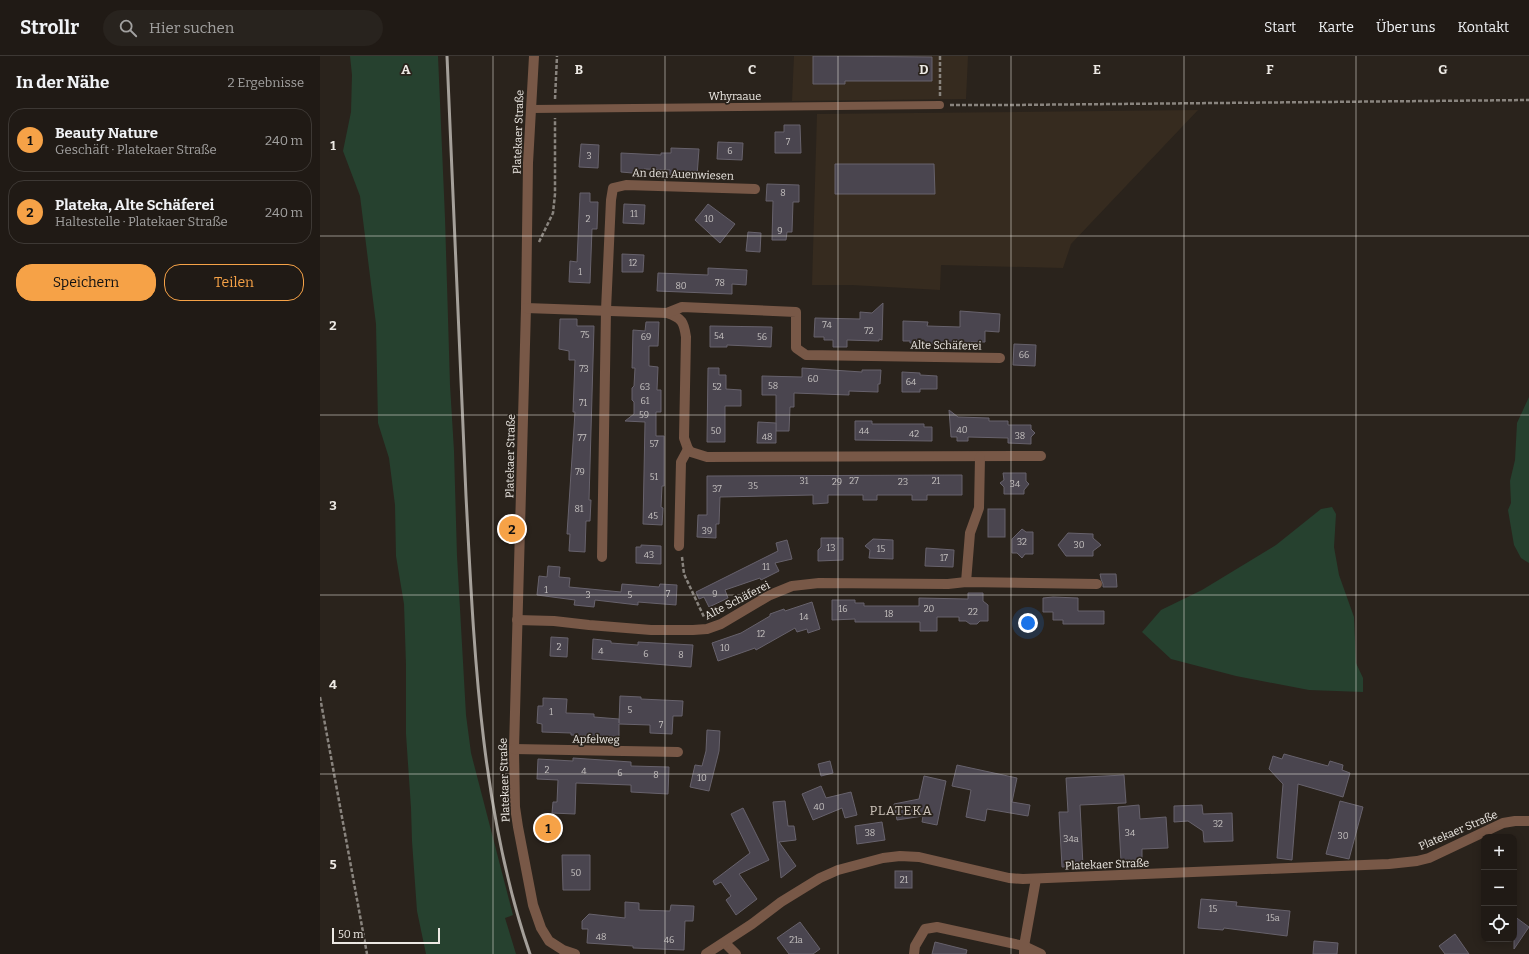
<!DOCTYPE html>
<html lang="de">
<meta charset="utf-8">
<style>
:root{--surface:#201a15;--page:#28231e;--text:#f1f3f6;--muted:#a2a1a0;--line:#3d3834;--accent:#f6a247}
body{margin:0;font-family:Bitter,serif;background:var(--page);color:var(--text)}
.controls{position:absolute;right:12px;bottom:12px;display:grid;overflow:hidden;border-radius:8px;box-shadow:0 2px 10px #0003}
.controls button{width:36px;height:36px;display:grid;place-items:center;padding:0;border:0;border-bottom:1px solid var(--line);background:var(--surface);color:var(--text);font:20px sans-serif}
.scale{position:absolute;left:12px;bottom:10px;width:108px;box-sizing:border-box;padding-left:4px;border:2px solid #ede9e4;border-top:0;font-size:11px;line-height:14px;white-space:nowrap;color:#ede9e4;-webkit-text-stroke:3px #2a231c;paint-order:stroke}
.you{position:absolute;left:708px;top:567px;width:14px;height:14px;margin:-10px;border:3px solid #fff;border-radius:50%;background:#1a73e8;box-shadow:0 0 0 6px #1a73e833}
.badge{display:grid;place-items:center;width:26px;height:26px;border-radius:50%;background:var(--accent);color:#111;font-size:13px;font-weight:700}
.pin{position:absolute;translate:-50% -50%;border:2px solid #fff;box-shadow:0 1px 4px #0006}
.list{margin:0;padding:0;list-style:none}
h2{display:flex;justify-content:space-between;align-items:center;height:52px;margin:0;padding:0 16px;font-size:17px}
h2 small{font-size:13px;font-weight:400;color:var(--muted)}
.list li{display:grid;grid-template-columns:26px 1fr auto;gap:12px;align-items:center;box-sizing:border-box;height:64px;margin:0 8px 8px;padding:0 8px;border:1px solid var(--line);border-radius:16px}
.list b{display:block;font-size:15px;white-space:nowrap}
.list p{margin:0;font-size:13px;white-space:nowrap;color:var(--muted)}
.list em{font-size:13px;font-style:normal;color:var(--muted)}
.actions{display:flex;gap:8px;padding:12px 16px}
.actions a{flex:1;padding:9px 0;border:1px solid var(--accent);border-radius:16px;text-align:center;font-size:14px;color:var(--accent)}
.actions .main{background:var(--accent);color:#111}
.icon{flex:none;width:22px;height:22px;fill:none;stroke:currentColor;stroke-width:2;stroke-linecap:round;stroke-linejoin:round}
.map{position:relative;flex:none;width:1209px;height:898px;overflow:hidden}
header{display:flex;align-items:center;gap:24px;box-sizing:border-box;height:56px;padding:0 20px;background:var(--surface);border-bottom:1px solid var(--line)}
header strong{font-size:19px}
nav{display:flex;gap:22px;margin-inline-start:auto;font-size:14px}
.search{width:280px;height:36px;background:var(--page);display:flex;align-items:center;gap:10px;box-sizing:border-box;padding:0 14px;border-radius:22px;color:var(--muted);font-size:15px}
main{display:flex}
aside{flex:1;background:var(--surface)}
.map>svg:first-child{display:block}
.built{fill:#362b1f}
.green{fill:#26412f}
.building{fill:#4a454f;stroke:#67626c}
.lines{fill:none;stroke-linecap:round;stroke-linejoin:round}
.path{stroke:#89847e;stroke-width:2.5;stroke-dasharray:4 2;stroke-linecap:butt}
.service{stroke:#785847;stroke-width:8}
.minor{stroke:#785847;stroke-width:10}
.rail{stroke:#a5a09a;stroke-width:3}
.grid{fill:none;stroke:#ede9e4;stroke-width:1;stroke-opacity:0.55}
.labels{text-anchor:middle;stroke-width:3.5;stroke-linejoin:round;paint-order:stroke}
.number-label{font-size:9px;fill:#c4c0bf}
.street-label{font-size:11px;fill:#ede9e4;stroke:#2a231c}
.quarter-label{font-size:13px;letter-spacing:1px;fill:#cdc4bb;stroke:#2a231c}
.grid-label{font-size:13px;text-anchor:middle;font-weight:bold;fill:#ede9e4;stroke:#2a231c;stroke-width:3.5;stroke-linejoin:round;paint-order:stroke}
</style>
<header>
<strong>Strollr</strong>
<div class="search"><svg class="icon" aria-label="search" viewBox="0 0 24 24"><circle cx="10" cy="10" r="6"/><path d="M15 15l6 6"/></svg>Hier suchen</div>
<nav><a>Start</a><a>Karte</a><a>Über uns</a><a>Kontakt</a></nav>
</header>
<main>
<aside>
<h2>In der Nähe<small>2 Ergebnisse</small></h2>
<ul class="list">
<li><span class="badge">1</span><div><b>Beauty Nature</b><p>Geschäft · Platekaer Straße</p></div><em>240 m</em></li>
<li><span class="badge">2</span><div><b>Plateka, Alte Schäferei</b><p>Haltestelle · Platekaer Straße</p></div><em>240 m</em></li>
</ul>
<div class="actions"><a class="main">Speichern</a><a>Teilen</a></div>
</aside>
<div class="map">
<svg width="1209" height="898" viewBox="0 0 1209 898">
<rect width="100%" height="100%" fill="#2a231c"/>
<g class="built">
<polygon points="474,0 648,0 646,43 472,45"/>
<polygon points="878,54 751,188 743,212 621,209 620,234 532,229 492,229 497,58"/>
</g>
<g class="green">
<polygon points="30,0 118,0 125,162 130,329 134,395 137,500 146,659 151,697 193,859 185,862 196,898 106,898 97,855 92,785 91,752 86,678 86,609 84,548 76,500 75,449 69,402 58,367 56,268 40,140 23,95 31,56 32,19"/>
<polygon points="1209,341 1209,507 1201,502 1194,489 1188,454 1191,447 1190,425 1195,404 1197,367"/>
<polygon points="1012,451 1016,458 1014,491 1019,519 1034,561 1036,607 1043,622 1043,636 989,634 916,620 851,603 822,576 841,554 882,534 956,489 1001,453"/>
</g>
<g class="building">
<polygon points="493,0 612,1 612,25 525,25 525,28 493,28"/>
<polygon points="464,69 480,69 481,97 455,97 455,76 464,76"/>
<polygon points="398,86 423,87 422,104 397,103"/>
<polygon points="261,88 279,89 278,112 259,111"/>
<polygon points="351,92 379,93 377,120 350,119 350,114 324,113 324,118 301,116 301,97 341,99 341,97 351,97"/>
<polygon points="515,108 614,108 615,138 515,138"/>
<polygon points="447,128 479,129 479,146 473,146 472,176 467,176 466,184 452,184 453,145 446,145"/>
<polygon points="260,137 270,137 270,146 278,146 277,173 272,173 270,227 249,226 250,205 257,206"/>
<polygon points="304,148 325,149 324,168 303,167"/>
<polygon points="388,148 415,168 400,187 375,164"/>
<polygon points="428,176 441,177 440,196 426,195"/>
<polygon points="302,198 324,199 323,216 302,216"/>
<polygon points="388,212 427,214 426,229 412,228 412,238 337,235 338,217 388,219"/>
<polygon points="563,247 562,284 559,283 559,285 527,284 527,291 513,291 513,284 504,284 504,281 494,281 495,262 540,263 540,256 552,257"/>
<polygon points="640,255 680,258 679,276 665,275 665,286 651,286 651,289 590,287 590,285 583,285 583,265 608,266 607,270 640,271"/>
<polygon points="240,263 257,263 257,270 274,270 269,444 271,444 270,465 266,465 265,496 249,495 250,478 247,478 255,356 253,356 255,304 249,304 249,295 239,293"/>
<polygon points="326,266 339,266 338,290 329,290 329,310 338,311 337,334 341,334 341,356 336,356 336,380 344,380 344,430 342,430 341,451 343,452 342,469 323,468 325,366 305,365 314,358 314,346 312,344 312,332 314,330 315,312 312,312 313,274 325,275"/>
<polygon points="390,270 452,271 451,291 407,289 407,291 390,291"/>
<polygon points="694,288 716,289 715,310 693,309"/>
<polygon points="388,312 399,312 399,319 406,319 406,333 421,334 421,350 405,350 405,386 387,386"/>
<polygon points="482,312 542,316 542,314 561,314 560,328 558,328 558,336 529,335 529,339 474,337 474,351 470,351 469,375 456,375 456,339 442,339 442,320 482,321"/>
<polygon points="582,316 600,317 600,319 617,320 617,333 600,333 600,336 582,336"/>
<polygon points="629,354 638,361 669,362 669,365 688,365 688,369 711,369 711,373 715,377 711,381 711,388 688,387 688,382 648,381 648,385 637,385 637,381 631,381"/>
<polygon points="535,365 552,365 552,368 604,368 604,371 612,371 612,385 535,384"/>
<polygon points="438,366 456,367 456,387 437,387"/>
<polygon points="683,417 706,417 706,425 709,428 704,434 704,438 684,438 684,431 680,427 684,424"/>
<polygon points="642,419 642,439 607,439 607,444 592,444 592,439 557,439 557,444 543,444 543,439 508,439 508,447 493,448 493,439 400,441 399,468 396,468 396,482 377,481 378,459 387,459 387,420"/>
<rect x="668" y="453" width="17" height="28"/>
<polygon points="702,473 706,476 713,476 713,498 705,498 702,502 697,497 692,497 692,483"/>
<polygon points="748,477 773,478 773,482 781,489 773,495 773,500 746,500 738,489"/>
<polygon points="501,482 523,482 523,504 498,505 498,494 501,491"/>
<polygon points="553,483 573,484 573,503 549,502 550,494 545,490"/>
<polygon points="467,484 472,503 455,507 459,515 441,524 440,522 405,534 408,542 389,551 384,541 379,543 376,536 458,495 456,487"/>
<polygon points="321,489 341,490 341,508 316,507 316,491 321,491"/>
<polygon points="606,492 634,494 633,511 605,510"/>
<polygon points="228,510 240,511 239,521 250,522 249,531 301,536 302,528 339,531 340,528 357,529 356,549 318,546 318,549 275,544 274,551 254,549 255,544 217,539 219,520 227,521"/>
<polygon points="780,518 796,518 797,531 783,531 783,528 781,523"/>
<polygon points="648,537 663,537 663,545 668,549 668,565 660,565 657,568 650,568 646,565 639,565 639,561 617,561 617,575 600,575 600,566 535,566 535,563 512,564 512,544 535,544 535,547 544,547 544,550 599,550 599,542 648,543"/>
<polygon points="733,541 758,542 758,555 784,555 784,568 743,568 743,564 733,564 733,556 723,556 723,542"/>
<polygon points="492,546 500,573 488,577 487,573 477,576 475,572 436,594 435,592 398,605 392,587 421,577 450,560 450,558 464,553 465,555"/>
<polygon points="231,581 248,582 247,601 230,600"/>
<polygon points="273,583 291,585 291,587 318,589 318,586 373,589 371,611 272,603"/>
<polygon points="300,640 321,641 321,643 363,645 362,660 353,660 352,678 330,677 330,669 299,668 299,681 251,679 251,677 222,676 222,668 217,667 218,650 223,650 223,642 247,643 246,657 274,658 274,661 299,663 299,667"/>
<polygon points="387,674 400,675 399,695 389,735 370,731 375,709 382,710 386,695"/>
<polygon points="964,698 1008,710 1010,705 1023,709 1022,714 1030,717 1023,741 978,728 972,804 957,802 963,728 949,713 953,700 962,703"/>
<polygon points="253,702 311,706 311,710 349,711 348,738 311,736 311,729 256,727 255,758 232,757 233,746 237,746 238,724 217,723 218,703 253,705"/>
<polygon points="510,705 513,717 501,720 498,708"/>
<polygon points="637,709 697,722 692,746 710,749 708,760 667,753 665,765 646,761 651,734 632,730"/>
<polygon points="804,719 806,747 760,749 763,810 742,811 739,756 748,756 746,722"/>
<polygon points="604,720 626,725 617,769 602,766 603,760 577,764 574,748 599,743"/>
<polygon points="501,730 506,742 531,736 537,759 525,762 522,752 493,764 482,738"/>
<polygon points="465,745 468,770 474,770 476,784 459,786 476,810 461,822 453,746"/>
<polygon points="1020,745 1043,751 1029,803 1006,798"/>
<polygon points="819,749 820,763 846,761 848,792 822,793 822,804 801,805 798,751"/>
<polygon points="882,749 883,758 912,757 913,785 884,786 883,775 868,765 854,766 854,750"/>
<polygon points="423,752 449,804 419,818 437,843 416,859 406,844 411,840 401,826 395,829 393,825 430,797 411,758"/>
<polygon points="221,765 238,765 237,780 220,779"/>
<polygon points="562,766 565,784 537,788 535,770"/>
<polygon points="242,799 270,799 270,834 243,834"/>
<rect x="575" y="815" width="17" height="17"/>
<polygon points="881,843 917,846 916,850 970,855 967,880 904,872 903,874 878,872"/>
<polygon points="305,846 319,847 319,854 350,855 351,849 374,850 373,865 365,865 364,894 313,892 313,890 267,887 268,873 262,873 262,865 269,858 305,862"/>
<polygon points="1194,860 1209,871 1194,893"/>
<polygon points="480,866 500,893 493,898 469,898 457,882"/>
<polygon points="1135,878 1149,898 1125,898 1119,890"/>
<polygon points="994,885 1018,887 1017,898 993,898"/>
<polygon points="615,886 647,894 646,898 612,898"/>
</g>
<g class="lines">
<g class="path">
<polyline points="620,40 620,0"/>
<polyline points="235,43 237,0"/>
<polyline points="630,49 690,49 1209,44"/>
<polyline points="219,186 233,157 235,138 235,62"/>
<polyline points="362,501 364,518 384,561"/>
<polyline points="0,641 47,898"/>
</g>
<polyline class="service" points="211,53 620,49"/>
<g class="minor">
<polyline points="214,0 208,107 206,252 194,693 195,751 198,771 213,849 221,872 229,885 243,894 255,898"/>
<path d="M206,252L347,257C362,262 364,266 366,281L364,382L368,393L371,396L387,401L721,400"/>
<polyline points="347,257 362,251 476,256 476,292 486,299 680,302"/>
<polyline points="359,490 361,406 368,393"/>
<polyline points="282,501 286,254 291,144 293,132 306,129 435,133"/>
<polyline points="646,526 650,477 659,452 660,401"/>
<polyline points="197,564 234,565 269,569 331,574 373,574 387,573 401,568 450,539 472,530 499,527 628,528 646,526 777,528"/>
<polyline points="194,693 358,696"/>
<polyline points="405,887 416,898"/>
<polyline points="386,898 432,868 461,846 500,822 518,814 563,802 580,800 599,801 689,822 703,823 1069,808 1097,805 1109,802 1183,767 1195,765 1209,765"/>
<polyline points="594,898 595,890 605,873 617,871 704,890 721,898"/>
<polyline points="704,898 704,890 716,823"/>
</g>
<path class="rail" d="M127,0C133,147 139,294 146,440C154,592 160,753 210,898"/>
</g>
<path class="grid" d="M173,0V898M345,0V898M518,0V898M691,0V898M864,0V898M1036,0V898M0,180H1209M0,359H1209M0,539H1209M0,718H1209"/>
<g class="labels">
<g class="number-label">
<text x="468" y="89">7</text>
<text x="410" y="98">6</text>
<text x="269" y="103">3</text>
<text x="463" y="140">8</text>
<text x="314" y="161">11</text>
<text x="268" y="166">2</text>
<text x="389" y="166">10</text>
<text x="460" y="178">9</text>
<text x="313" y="210">12</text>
<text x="260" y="219">1</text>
<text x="400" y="230">78</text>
<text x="361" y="233">80</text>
<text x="507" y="272">74</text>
<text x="549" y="278">72</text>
<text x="265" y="282">75</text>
<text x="399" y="283">54</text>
<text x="326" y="284">69</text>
<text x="442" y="284">56</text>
<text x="704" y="302">66</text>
<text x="264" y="316">73</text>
<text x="493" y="326">60</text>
<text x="591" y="329">64</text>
<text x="453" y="333">58</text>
<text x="325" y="334">63</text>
<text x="397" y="334">52</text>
<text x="325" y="348">61</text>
<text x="263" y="350">71</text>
<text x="324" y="362">59</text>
<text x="642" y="377">40</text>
<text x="396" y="378">50</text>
<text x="544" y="378">44</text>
<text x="594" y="381">42</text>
<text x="700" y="383">38</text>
<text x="447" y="384">48</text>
<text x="262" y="385">77</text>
<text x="334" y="391">57</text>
<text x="260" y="419">79</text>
<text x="334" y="424">51</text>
<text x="484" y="428">31</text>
<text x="534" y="428">27</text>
<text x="616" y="428">21</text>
<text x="517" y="429">29</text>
<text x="583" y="429">23</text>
<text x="695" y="431">34</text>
<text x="433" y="433">35</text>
<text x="397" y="436">37</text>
<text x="259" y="456">81</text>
<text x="333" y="463">45</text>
<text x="387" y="478">39</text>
<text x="702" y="489">32</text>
<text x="759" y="492">30</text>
<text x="511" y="495">13</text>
<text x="561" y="496">15</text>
<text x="329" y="502">43</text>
<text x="624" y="505">17</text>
<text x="446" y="514">11</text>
<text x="226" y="537">1</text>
<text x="348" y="541">7</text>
<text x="395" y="541">9</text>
<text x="268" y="542">3</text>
<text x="310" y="542">5</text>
<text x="523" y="556">16</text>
<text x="609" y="556">20</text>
<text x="653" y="559">22</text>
<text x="569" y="561">18</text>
<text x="484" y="564">14</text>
<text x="441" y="581">12</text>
<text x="239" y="594">2</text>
<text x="405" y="595">10</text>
<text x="281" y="598">4</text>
<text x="326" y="601">6</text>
<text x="361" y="602">8</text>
<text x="310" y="657">5</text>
<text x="231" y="659">1</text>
<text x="341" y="672">7</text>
<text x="227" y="717">2</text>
<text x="264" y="718">4</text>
<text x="300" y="720">6</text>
<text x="336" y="722">8</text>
<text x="382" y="725">10</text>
<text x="499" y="754">40</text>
<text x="898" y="771">32</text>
<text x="550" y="780">38</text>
<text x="810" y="780">34</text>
<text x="1023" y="783">30</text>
<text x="751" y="786">34a</text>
<text x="256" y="820">50</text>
<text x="584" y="827">21</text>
<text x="893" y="856">15</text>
<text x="953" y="865">15a</text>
<text x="281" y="884">48</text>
<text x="349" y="887">46</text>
<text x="476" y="887">21a</text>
</g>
<g class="street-label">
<text x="415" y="44">Whyraaue</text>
<text transform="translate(198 76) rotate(-88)" y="4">Platekaer Straße</text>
<text transform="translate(363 118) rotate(2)" y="4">An den Auenwiesen</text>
<text transform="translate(626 289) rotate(1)" y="4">Alte Schäferei</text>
<text transform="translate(190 400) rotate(-89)" y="4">Platekaer Straße</text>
<text transform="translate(417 544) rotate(-27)" y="4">Alte Schäferei</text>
<text transform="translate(276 683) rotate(1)" y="4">Apfelweg</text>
<text transform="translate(184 724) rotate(-92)" y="4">Platekaer Straße</text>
<text transform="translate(1138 774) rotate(-23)" y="4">Platekaer Straße</text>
<text transform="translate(787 808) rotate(-2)" y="4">Platekaer Straße</text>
</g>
<g class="quarter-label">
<text x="581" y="759">PLATEKA</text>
</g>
</g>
<g class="grid-label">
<text x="86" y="18">A</text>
<text x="259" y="18">B</text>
<text x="432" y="18">C</text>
<text x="604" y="18">D</text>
<text x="777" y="18">E</text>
<text x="950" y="18">F</text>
<text x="1123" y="18">G</text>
<text x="13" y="94">1</text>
<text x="13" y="274">2</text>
<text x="13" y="454">3</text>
<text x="13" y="633">4</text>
<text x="13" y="813">5</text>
</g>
</svg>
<div class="controls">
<button>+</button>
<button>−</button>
<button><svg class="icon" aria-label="locate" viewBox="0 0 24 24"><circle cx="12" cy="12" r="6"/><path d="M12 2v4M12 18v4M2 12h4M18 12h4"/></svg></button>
</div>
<div class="scale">50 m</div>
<div class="you"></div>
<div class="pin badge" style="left:228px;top:772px">1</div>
<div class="pin badge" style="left:192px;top:473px">2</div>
</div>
</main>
